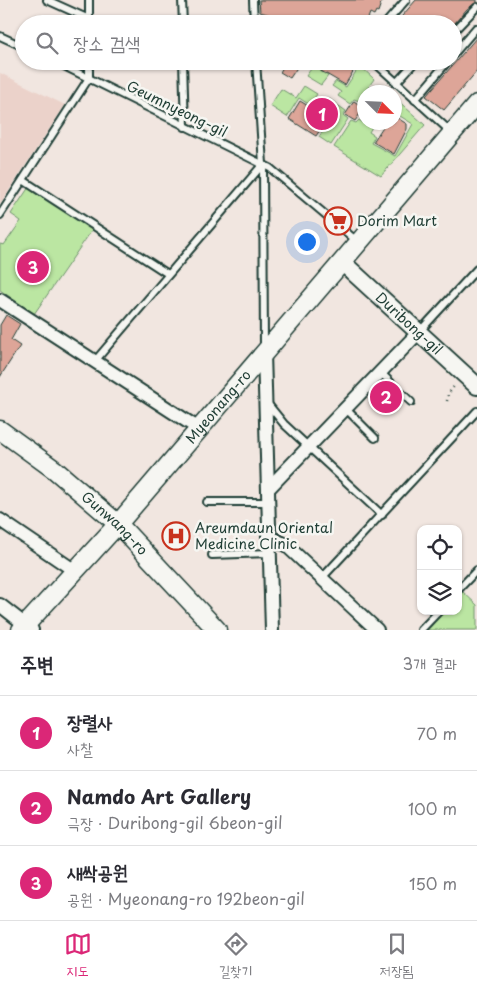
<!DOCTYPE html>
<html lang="ko">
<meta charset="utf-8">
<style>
:root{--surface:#fff;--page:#f2f2f3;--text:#2b2b33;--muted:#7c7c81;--line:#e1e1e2;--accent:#db2777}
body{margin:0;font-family:"Playpen Sans","Poor Story",sans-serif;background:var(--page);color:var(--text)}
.controls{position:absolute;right:15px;bottom:15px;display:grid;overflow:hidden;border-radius:10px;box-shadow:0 1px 4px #0004}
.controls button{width:45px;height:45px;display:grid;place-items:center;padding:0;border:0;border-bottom:1px solid var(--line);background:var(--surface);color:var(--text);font:25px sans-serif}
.compass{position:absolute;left:357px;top:85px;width:45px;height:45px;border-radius:50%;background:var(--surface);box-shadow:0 1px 4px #0004;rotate:114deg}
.you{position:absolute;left:306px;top:241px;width:18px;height:18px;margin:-12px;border:4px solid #fff;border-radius:50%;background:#1a73e8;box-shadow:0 0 0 8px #1a73e833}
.badge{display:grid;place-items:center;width:32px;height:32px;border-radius:50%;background:var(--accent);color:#fff;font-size:16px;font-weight:700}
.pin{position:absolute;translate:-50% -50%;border:2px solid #fff;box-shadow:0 1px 5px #0006}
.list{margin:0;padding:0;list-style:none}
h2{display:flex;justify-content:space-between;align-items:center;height:65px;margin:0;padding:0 20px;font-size:21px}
h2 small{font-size:16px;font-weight:400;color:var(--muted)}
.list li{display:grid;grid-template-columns:32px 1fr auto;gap:15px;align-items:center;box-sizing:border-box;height:75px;padding:0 20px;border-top:1px solid var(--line)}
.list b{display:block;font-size:19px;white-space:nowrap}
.list p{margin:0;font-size:16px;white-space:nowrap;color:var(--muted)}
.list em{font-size:16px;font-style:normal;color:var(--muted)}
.icon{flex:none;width:28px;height:28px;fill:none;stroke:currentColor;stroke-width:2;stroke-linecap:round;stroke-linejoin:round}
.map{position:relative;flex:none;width:477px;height:630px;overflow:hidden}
.search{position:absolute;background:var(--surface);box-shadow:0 1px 4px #0004;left:15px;right:15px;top:15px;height:55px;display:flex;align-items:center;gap:12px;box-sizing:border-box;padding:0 18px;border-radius:28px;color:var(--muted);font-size:19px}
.sheet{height:290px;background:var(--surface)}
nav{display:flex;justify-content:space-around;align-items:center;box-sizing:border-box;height:70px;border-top:1px solid var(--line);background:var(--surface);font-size:14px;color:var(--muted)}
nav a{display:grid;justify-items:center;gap:2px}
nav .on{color:var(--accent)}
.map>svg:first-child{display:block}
.built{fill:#ebd2ca}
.green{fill:#bbe6a2;stroke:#6d926b}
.building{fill:#dda598;stroke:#1f3d34}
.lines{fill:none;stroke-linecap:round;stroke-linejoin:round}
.service-casing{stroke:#1f3d34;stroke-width:10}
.minor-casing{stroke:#1f3d34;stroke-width:16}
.tertiary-casing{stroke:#1f3d34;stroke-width:20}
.secondary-casing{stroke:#1f3d34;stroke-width:21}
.path{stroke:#1f3d34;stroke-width:2.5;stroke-dasharray:1 4;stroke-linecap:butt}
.service{stroke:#f6f6f2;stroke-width:6}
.minor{stroke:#f6f6f2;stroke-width:12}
.tertiary{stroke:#f6f6f2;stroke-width:16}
.secondary{stroke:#f6f6f2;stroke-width:18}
.labels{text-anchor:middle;stroke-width:5;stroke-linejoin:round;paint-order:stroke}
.street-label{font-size:14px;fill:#1f3d34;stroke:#f6f6f2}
.poi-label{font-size:14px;fill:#1f3d34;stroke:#f6f6f2;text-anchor:start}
</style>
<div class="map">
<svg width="477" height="630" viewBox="0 0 477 630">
<rect width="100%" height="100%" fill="#f1e6e0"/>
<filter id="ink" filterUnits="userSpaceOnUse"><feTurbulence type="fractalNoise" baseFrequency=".02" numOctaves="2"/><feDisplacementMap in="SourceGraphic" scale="10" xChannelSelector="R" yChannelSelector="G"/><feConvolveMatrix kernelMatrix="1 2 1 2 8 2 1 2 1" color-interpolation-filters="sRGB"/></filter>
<g filter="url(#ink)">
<polygon class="built" points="0,73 65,105 0,204"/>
<g class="green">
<polygon points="306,61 327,61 320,71 328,76 321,85 306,76 313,66"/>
<polygon points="343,61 355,61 374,79 359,101 354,99 350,104 338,96 341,92 332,86 336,81 346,87 357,70"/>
<polygon points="304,86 317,94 310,105 299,98 287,117 270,106 281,89 296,98"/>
<polygon points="395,98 425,125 381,176 334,147 351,121 356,123 359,120 372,127 369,132 375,136 371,143 395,156 413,124 395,113"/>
<polygon points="329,99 346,111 343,115 348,119 331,145 319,137 331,118 317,109 323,100 327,102"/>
<polygon points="29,187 92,230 34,314 0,290 0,244 4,245 21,221 11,214"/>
<polygon points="462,591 477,605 477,630 426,630 443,611 458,611 458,595"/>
</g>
<g class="building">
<polygon points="259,0 382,0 378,12 376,11 374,15 370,13 366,24 302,24 260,12"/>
<polygon points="416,0 477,0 477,2 467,9 454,24 436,24 431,19 428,24 395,24"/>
<polygon points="477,37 477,71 444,110 426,96"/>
<polygon points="287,61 298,66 290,78 280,72"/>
<polygon points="330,61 338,61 354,70 345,85 321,71"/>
<polygon points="300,101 328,118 316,136 289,119"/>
<polygon points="354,101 364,108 355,121 345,115"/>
<polygon points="394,116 407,124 407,129 394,154 373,142 386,122 394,122"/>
<polygon points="6,315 20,324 11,340 20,346 0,377 0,325"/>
</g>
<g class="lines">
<g class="service-casing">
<g id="service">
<polyline points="47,0 89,19"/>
<polyline points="89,0 89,24"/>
<polyline points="182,0 183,24"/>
<polyline points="253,0 254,24"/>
<polyline points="254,19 271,24"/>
<polyline points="385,24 406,0"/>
<polyline points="453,32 477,7"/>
<polyline points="0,36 24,47"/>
<polyline points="453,55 476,28"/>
<polyline points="54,61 270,168 358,242"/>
<polyline points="183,61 185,127"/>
<polyline points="256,61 263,164 264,347"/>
<polyline points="373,61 451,132"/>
<polyline points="396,83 416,61"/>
<polyline points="415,100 448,61"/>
<polyline points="23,180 168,274"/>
<polyline points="0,215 89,78 89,61"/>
<polyline points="419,332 477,269"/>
<polyline points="95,361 263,164"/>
<polyline points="381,373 411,402"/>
<polyline points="267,403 284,424 382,515"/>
<polyline points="346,409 375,438"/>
<polyline points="207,502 268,502"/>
<polyline points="212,555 269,553"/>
<polyline points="322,578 477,411"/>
<polyline points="458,590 477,570"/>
<polyline points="421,630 439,611"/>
</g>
</g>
<g class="minor-casing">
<g id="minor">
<polyline points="0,300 199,429"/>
<polyline points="264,353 272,630"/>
<polyline points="268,489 419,332"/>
<polyline points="0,520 75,571"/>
<polyline points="268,536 286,545 377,630"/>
<polyline points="0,605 32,630"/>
</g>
</g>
<g class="tertiary-casing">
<g id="tertiary">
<path id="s1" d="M342,262L477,386"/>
</g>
</g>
<g class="secondary-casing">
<g id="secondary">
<path id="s2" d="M0,430L55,470L118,524L217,630"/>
<path id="s3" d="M21,630L118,524L477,104"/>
</g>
</g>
<polyline class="path" points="447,401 448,394 455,385"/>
<use href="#service" class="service"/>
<use href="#minor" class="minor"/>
<use href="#tertiary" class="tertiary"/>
<use href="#secondary" class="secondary"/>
</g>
</g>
<defs>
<g id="supermarket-ring" transform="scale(1.4375)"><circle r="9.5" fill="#f6f6f2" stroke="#c8321e" stroke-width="1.5"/><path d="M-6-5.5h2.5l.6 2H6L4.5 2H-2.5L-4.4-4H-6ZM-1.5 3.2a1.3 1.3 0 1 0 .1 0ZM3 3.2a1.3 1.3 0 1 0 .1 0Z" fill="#c8321e"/></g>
<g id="hospital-ring" transform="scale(1.4375)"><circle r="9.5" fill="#f6f6f2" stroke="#c8321e" stroke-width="1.5"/><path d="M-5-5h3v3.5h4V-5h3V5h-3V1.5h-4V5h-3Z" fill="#c8321e"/></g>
</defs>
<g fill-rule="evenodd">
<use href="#supermarket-ring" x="338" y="221"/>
<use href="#hospital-ring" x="176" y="536"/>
</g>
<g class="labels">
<g class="street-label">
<text transform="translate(177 109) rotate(26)" y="5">Geumnyeong-gil</text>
<text dy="5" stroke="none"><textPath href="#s1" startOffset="91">Duribong-gil</textPath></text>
<text dy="5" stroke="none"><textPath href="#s3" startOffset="298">Myeonang-ro</textPath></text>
<text dy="5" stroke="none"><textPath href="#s2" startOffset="148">Gunwang-ro</textPath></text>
</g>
<g class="poi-label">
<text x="357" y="226">Dorim Mart</text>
<text x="195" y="533">Areumdaun Oriental<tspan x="195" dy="16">Medicine Clinic</tspan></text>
</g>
</g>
</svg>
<div class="controls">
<button><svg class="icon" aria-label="locate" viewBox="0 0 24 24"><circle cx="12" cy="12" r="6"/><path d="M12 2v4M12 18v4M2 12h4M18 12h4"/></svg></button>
<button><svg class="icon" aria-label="layers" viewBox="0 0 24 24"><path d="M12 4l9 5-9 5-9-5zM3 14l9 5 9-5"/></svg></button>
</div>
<svg class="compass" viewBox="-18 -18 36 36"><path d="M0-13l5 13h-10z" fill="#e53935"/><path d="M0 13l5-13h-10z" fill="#7c7c81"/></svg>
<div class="you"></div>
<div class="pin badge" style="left:322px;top:114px">1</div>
<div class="pin badge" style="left:386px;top:397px">2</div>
<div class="pin badge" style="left:33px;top:267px">3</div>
<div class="search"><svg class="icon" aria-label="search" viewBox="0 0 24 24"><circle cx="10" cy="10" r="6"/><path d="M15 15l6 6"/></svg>장소 검색</div>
</div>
<section class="sheet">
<h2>주변<small>3개 결과</small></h2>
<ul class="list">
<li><span class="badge">1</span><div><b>장렬사</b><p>사찰</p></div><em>70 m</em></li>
<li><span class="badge">2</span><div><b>Namdo Art Gallery</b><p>극장 · Duribong-gil 6beon-gil</p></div><em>100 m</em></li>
<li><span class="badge">3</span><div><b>새싹공원</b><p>공원 · Myeonang-ro 192beon-gil</p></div><em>150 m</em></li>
</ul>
</section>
<nav>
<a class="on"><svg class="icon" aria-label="map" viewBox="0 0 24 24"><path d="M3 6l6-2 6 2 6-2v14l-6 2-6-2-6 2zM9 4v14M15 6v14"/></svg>지도</a>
<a><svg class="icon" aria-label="directions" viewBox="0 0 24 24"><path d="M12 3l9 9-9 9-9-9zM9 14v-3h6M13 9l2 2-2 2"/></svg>길찾기</a>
<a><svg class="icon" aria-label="saved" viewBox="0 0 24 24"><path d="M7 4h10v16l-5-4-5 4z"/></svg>저장됨</a>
</nav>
